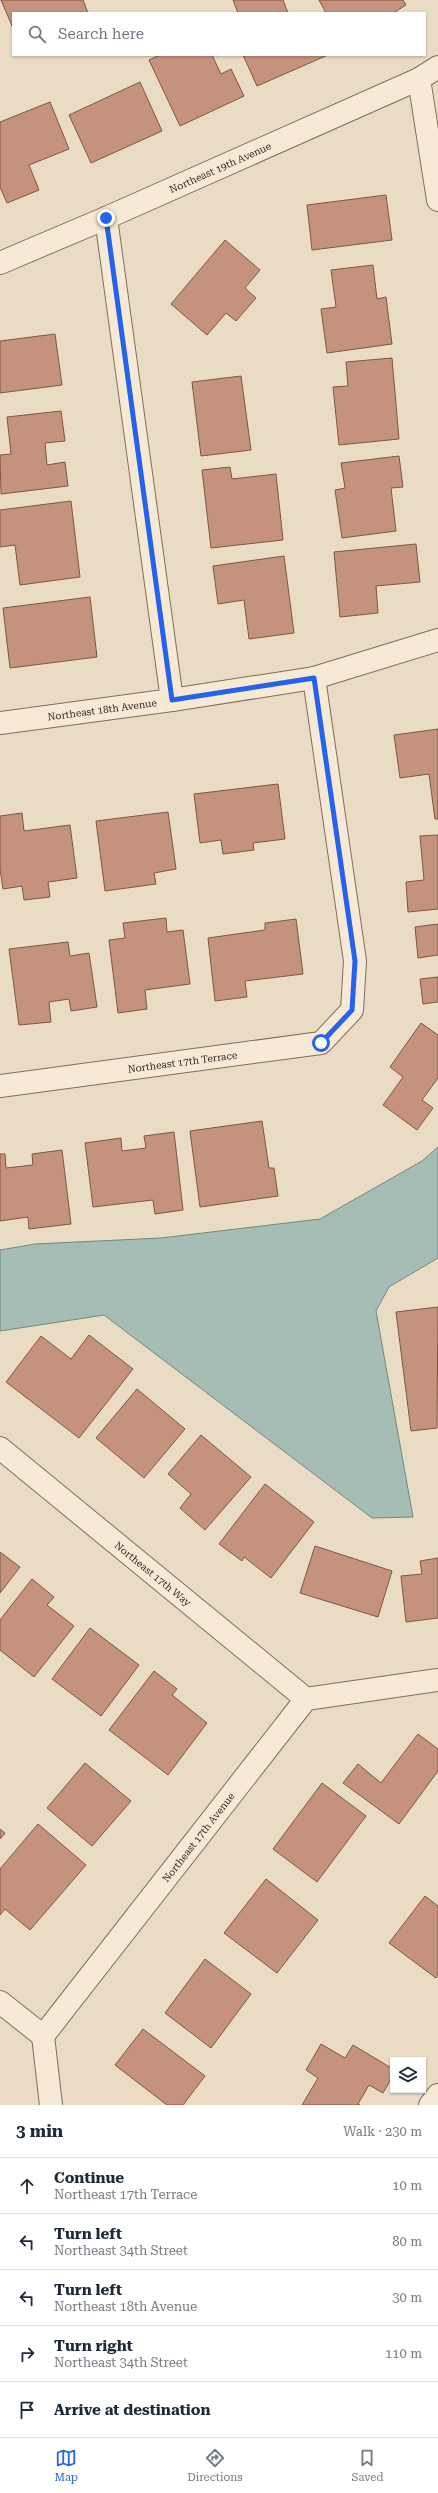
<!DOCTYPE html>
<meta charset="utf-8">
<style>
:root{--surface:#fff;--page:#f6f6f7;--text:#1f2937;--muted:#747a83;--line:#e0e1e3;--accent:#2563eb}
body{margin:0;font-family:"Roboto Serif",serif;background:var(--page);color:var(--text)}
.controls{position:absolute;right:12px;bottom:12px;display:grid;overflow:hidden;border-radius:0px;box-shadow:0 1px 3px #0004}
.controls button{width:36px;height:36px;display:grid;place-items:center;padding:0;border:0;border-bottom:1px solid var(--line);background:var(--surface);color:var(--text);font:20px sans-serif}
.stop{position:absolute;width:12px;height:12px;margin:-9px;border:3px solid #2563eb;border-radius:50%;background:#fff}
.stop.end{background:#2563eb;border-color:#fff;box-shadow:0 1px 4px #0008}
.list{margin:0;padding:0;list-style:none}
h2{display:flex;justify-content:space-between;align-items:center;height:52px;margin:0;padding:0 16px;font-size:17px}
h2 small{font-size:13px;font-weight:400;color:var(--muted)}
.list li{display:grid;grid-template-columns:26px 1fr auto;gap:12px;align-items:center;box-sizing:border-box;height:56px;padding:0 16px;border-top:1px solid var(--line)}
.list b{display:block;font-size:15px;white-space:nowrap}
.list p{margin:0;font-size:13px;white-space:nowrap;color:var(--muted)}
.list em{font-size:13px;font-style:normal;color:var(--muted)}
.icon{flex:none;width:22px;height:22px;fill:none;stroke:currentColor;stroke-width:2;stroke-linecap:round;stroke-linejoin:round}
.map{position:relative;flex:none;width:438px;height:2105px;overflow:hidden}
.search{position:absolute;background:var(--surface);box-shadow:0 1px 3px #0004;left:12px;right:12px;top:12px;height:44px;display:flex;align-items:center;gap:10px;box-sizing:border-box;padding:0 14px;border-radius:0px;color:var(--muted);font-size:15px}
.sheet{height:332px;background:var(--surface)}
nav{display:flex;justify-content:space-around;align-items:center;box-sizing:border-box;height:56px;border-top:1px solid var(--line);background:var(--surface);font-size:11px;color:var(--muted)}
nav a{display:grid;justify-items:center;gap:2px}
nav .on{color:var(--accent)}
.map>svg:first-child{display:block}
.water{fill:#a5bdb4;stroke:#6d8b80}
.building{fill:#c5937d;stroke:#805644}
.lines{fill:none;stroke-linecap:round;stroke-linejoin:round}
.minor-casing{stroke:#836d5c;stroke-width:24}
.minor{stroke:#f6e9d6;stroke-width:22}
.route{stroke:#2563eb;stroke-width:5}
.labels{text-anchor:middle;stroke-width:3;stroke-linejoin:round;paint-order:stroke}
.street-label{font-size:10px;fill:#34271f;stroke:#f2e6d3}
</style>
<div class="map">
<svg width="438" height="2105" viewBox="0 0 438 2105">
<rect width="100%" height="100%" fill="#eadbc4"/>
<polygon class="water" points="438,1147 438,1258 389,1287 376,1311 413,1517 372,1518 104,1315 0,1331 0,1250 35,1244 161,1238 320,1219 422,1161"/>
<g class="building">
<polygon points="1,0 83,0 88,13 13,13 13,28"/>
<polygon points="233,0 283,0 288,13 238,13"/>
<polygon points="319,0 403,0 406,5 393,13 326,13"/>
<polygon points="160,55 212,55 221,74 231,69 244,96 180,126 149,60"/>
<polygon points="243,55 328,55 257,86"/>
<polygon points="140,82 162,131 91,163 69,115"/>
<polygon points="50,102 69,149 29,165 39,190 7,203 0,187 0,122"/>
<polygon points="386,195 392,240 312,250 307,205"/>
<polygon points="225,240 260,270 245,288 256,298 236,321 226,313 207,335 171,304"/>
<polygon points="373,265 377,299 386,297 392,344 327,353 321,309 336,307 331,270"/>
<polygon points="55,334 62,385 0,393 0,341"/>
<polygon points="392,358 399,439 339,445 333,387 348,386 346,362"/>
<polygon points="241,376 251,450 201,456 192,382"/>
<polygon points="61,411 65,441 45,443 47,465 65,462 68,486 1,494 0,455 11,454 7,417"/>
<polygon points="399,456 403,487 391,488 396,531 342,538 335,490 345,488 341,463"/>
<polygon points="230,467 232,479 276,474 283,540 211,548 202,470"/>
<polygon points="71,501 80,577 20,585 15,545 0,547 0,510"/>
<polygon points="416,544 420,582 376,586 378,613 340,617 334,552"/>
<polygon points="284,556 294,633 249,639 244,600 218,604 213,566"/>
<polygon points="90,597 97,657 10,668 3,608"/>
<polygon points="438,729 438,819 435,819 429,774 400,778 394,735"/>
<polygon points="278,784 285,839 253,843 254,850 223,854 221,840 200,843 194,794"/>
<polygon points="168,812 176,869 154,873 156,884 105,891 96,821"/>
<polygon points="22,813 24,831 70,825 77,878 48,882 50,897 24,900 22,886 3,889 0,869 0,816"/>
<polygon points="438,835 438,909 408,912 406,882 424,880 420,836"/>
<polygon points="166,918 167,932 183,930 190,984 145,990 147,1009 118,1013 109,940 125,938 123,923"/>
<polygon points="296,919 303,974 245,981 247,997 215,1001 208,938 265,930 265,923"/>
<polygon points="438,924 438,955 418,958 415,927"/>
<polygon points="68,942 70,956 89,953 97,1007 71,1011 69,999 49,1002 51,1022 19,1025 9,949"/>
<polygon points="438,977 438,1002 423,1004 420,979"/>
<polygon points="421,1023 438,1035 438,1078 422,1100 433,1108 417,1130 383,1105 403,1077 390,1067"/>
<polygon points="262,1121 269,1168 274,1168 278,1196 200,1207 190,1131"/>
<polygon points="174,1132 183,1210 155,1214 153,1200 93,1207 85,1143 121,1138 122,1151 146,1148 144,1136"/>
<polygon points="62,1150 71,1224 29,1229 28,1217 0,1221 0,1154 5,1154 6,1168 33,1165 32,1154"/>
<polygon points="438,1307 437,1428 411,1431 396,1312"/>
<polygon points="89,1335 133,1369 79,1438 6,1382 41,1336 71,1359"/>
<polygon points="137,1389 185,1429 144,1478 96,1438"/>
<polygon points="201,1435 251,1477 205,1530 180,1508 191,1494 168,1474"/>
<polygon points="265,1484 314,1522 271,1578 244,1557 242,1561 219,1544"/>
<polygon points="315,1546 392,1571 378,1617 300,1593"/>
<polygon points="0,1552 20,1567 0,1593"/>
<polygon points="438,1558 438,1618 406,1622 401,1576 422,1574 420,1561"/>
<polygon points="32,1579 54,1597 47,1605 74,1626 34,1677 0,1650 0,1620"/>
<polygon points="90,1628 139,1665 101,1716 52,1679"/>
<polygon points="154,1671 177,1689 172,1695 207,1723 168,1775 109,1730"/>
<polygon points="418,1734 438,1749 438,1771 399,1824 343,1783 358,1764 381,1783"/>
<polygon points="85,1763 131,1801 92,1846 47,1808"/>
<polygon points="322,1783 366,1816 317,1882 273,1849"/>
<polygon points="38,1824 86,1865 30,1930 5,1909 0,1915 0,1869"/>
<polygon points="0,1829 5,1833 0,1839"/>
<polygon points="266,1879 318,1920 277,1973 224,1933"/>
<polygon points="425,1896 438,1906 438,1975 436,1978 389,1943"/>
<polygon points="205,1959 251,1994 211,2048 165,2013"/>
<polygon points="143,2029 205,2076 183,2105 167,2105 115,2065"/>
<polygon points="321,2044 345,2058 353,2045 393,2069 393,2076 383,2093 369,2085 358,2104 360,2105 302,2105 318,2078 306,2070"/>
</g>
<g class="lines">
<g class="minor-casing">
<g id="minor">
<polyline points="419,79 438,200"/>
<polyline points="106,218 172,700"/>
<path id="s1" d="M0,263L106,218L419,79L438,67"/>
<path id="s2" d="M0,723L172,700L314,678L438,640"/>
<path id="s3" d="M0,1086L321,1043L352,1010L355,961L314,678"/>
<path id="s4" d="M0,1448L306,1699"/>
<path id="s5" d="M0,2002L43,2036L306,1699L438,1680"/>
<polyline points="43,2036 51,2105"/>
<polyline points="430,2105 438,2095"/>
</g>
</g>
<use href="#minor" class="minor"/>
</g>
<g class="lines">
<polyline class="route" points="106,218 172,700 314,678 355,961 352,1010 321,1043"/>
</g>
<g class="labels">
<g class="street-label">
<text dy="4" stroke="none"><textPath href="#s1" startOffset="240">Northeast 19th Avenue</textPath></text>
<text dy="4" stroke="none"><textPath href="#s2" startOffset="103">Northeast 18th Avenue</textPath></text>
<text dy="4" stroke="none"><textPath href="#s3" startOffset="184">Northeast 17th Terrace</textPath></text>
<text dy="4" stroke="none"><textPath href="#s4" startOffset="198">Northeast 17th Way</textPath></text>
<text dy="4" stroke="none"><textPath href="#s5" startOffset="307">Northeast 17th Avenue</textPath></text>
</g>
</g>
</svg>
<div class="controls">
<button><svg class="icon" aria-label="layers" viewBox="0 0 24 24"><path d="M12 4l9 5-9 5-9-5zM3 14l9 5 9-5"/></svg></button>
</div>
<div class="stop" style="left:321px;top:1043px"></div>
<div class="stop end" style="left:106px;top:218px"></div>
<div class="search"><svg class="icon" aria-label="search" viewBox="0 0 24 24"><circle cx="10" cy="10" r="6"/><path d="M15 15l6 6"/></svg>Search here</div>
</div>
<section class="sheet">
<h2>3 min<small>Walk · 230 m</small></h2>
<ul class="list">
<li><svg class="icon" aria-label="ahead" viewBox="0 0 24 24"><path d="M12 20V5M6 11l6-6 6 6"/></svg><div><b>Continue</b><p>Northeast 17th Terrace</p></div><em>10 m</em></li>
<li><svg class="icon" aria-label="left" viewBox="0 0 24 24"><path d="M17 20v-9H6M10 6l-5 5 5 5"/></svg><div><b>Turn left</b><p>Northeast 34th Street</p></div><em>80 m</em></li>
<li><svg class="icon" aria-label="left" viewBox="0 0 24 24"><path d="M17 20v-9H6M10 6l-5 5 5 5"/></svg><div><b>Turn left</b><p>Northeast 18th Avenue</p></div><em>30 m</em></li>
<li><svg class="icon" aria-label="right" viewBox="0 0 24 24"><path d="M7 20v-9h11M14 6l5 5-5 5"/></svg><div><b>Turn right</b><p>Northeast 34th Street</p></div><em>110 m</em></li>
<li><svg class="icon" aria-label="arrive" viewBox="0 0 24 24"><path d="M6 21V4h12l-3 4 3 4H6"/></svg><div><b>Arrive at destination</b></div></li>
</ul>
</section>
<nav>
<a class="on"><svg class="icon" aria-label="map" viewBox="0 0 24 24"><path d="M3 6l6-2 6 2 6-2v14l-6 2-6-2-6 2zM9 4v14M15 6v14"/></svg>Map</a>
<a><svg class="icon" aria-label="directions" viewBox="0 0 24 24"><path d="M12 3l9 9-9 9-9-9zM9 14v-3h6M13 9l2 2-2 2"/></svg>Directions</a>
<a><svg class="icon" aria-label="saved" viewBox="0 0 24 24"><path d="M7 4h10v16l-5-4-5 4z"/></svg>Saved</a>
</nav>
